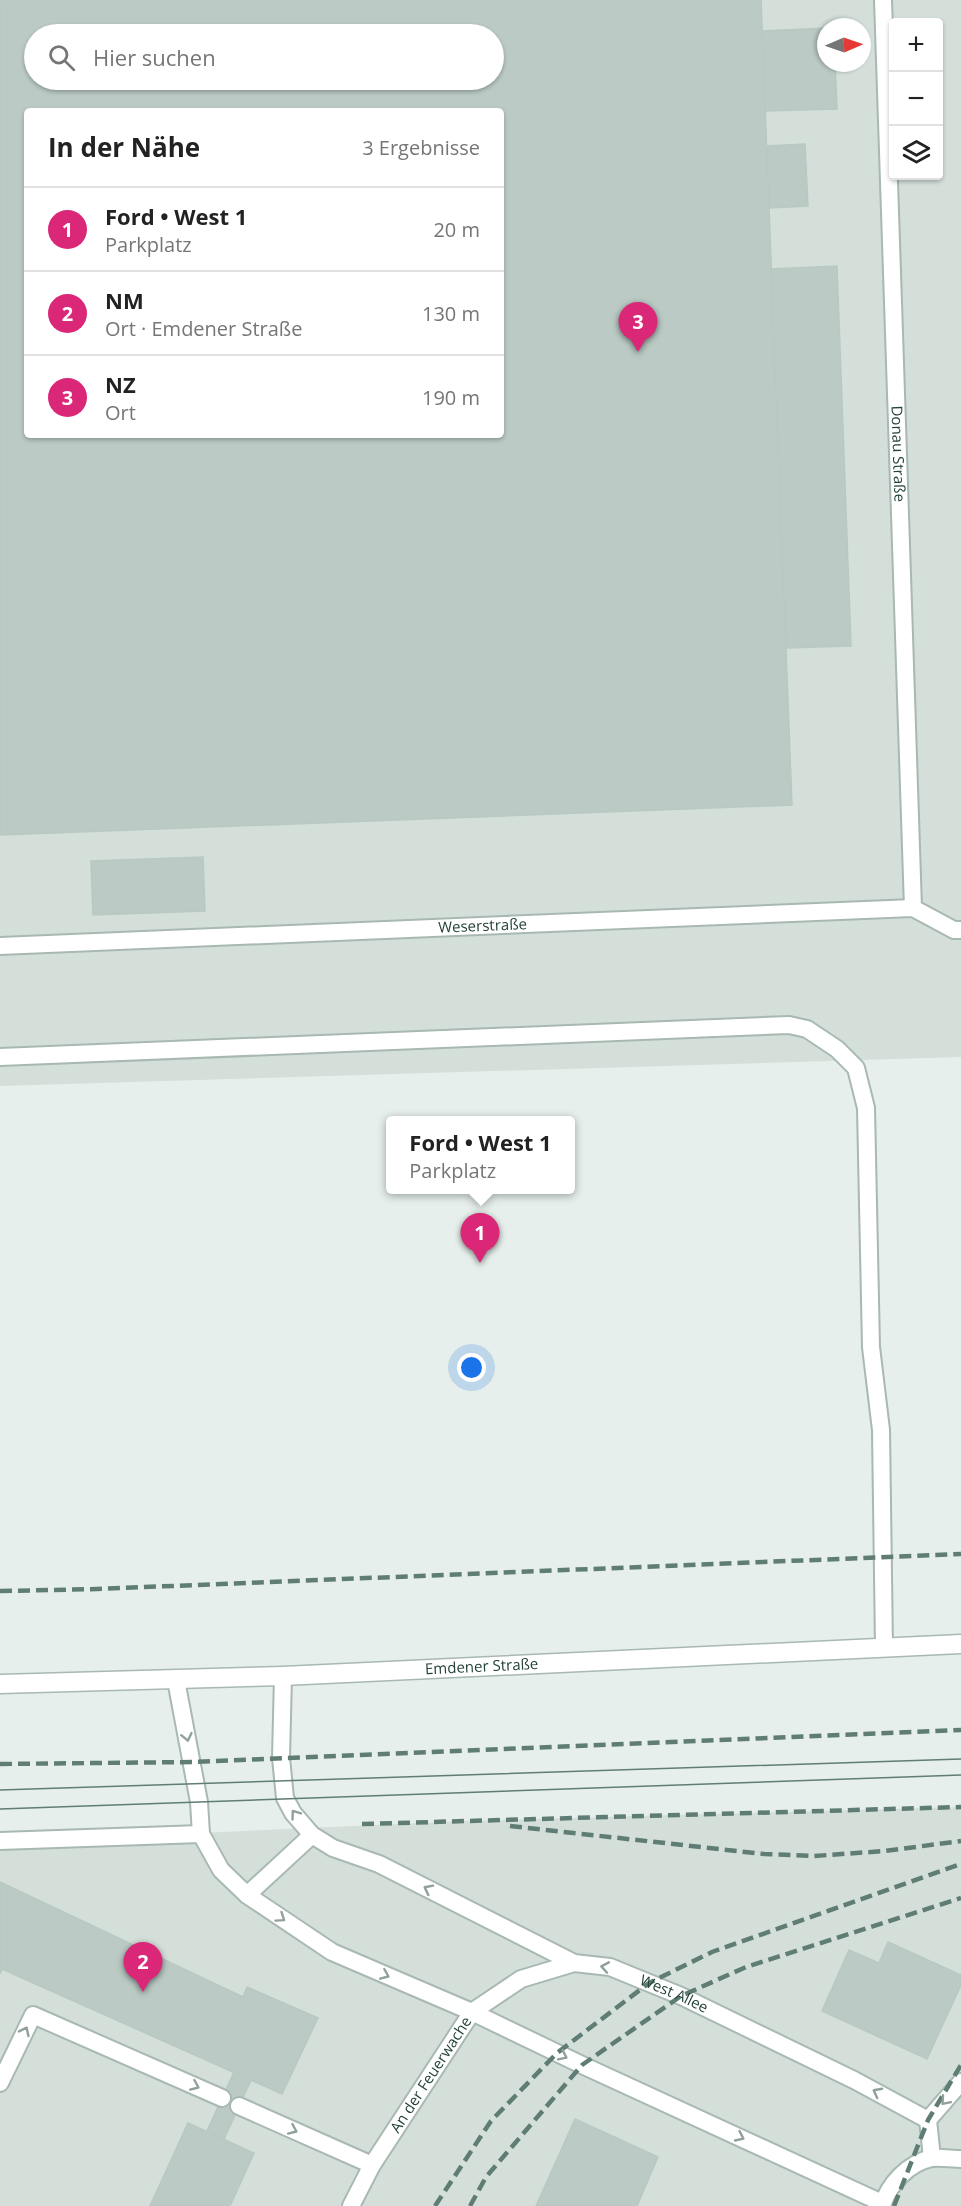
<!DOCTYPE html>
<html lang="de">
<meta charset="utf-8">
<style>
:root{--surface:#fff;--page:#f6f6f6;--text:#222;--muted:#767676;--line:#e0e0e0;--accent:#db2777}
body{margin:0;font-family:"Open Sans",sans-serif;background:var(--page);color:var(--text)}
.controls{position:absolute;right:18px;top:18px;display:grid;overflow:hidden;border-radius:6px;box-shadow:0 2px 4px #0004}
.controls button{width:54px;height:54px;display:grid;place-items:center;padding:0;border:0;border-bottom:2px solid var(--line);background:var(--surface);color:var(--text);font:30px sans-serif}
.compass{position:absolute;left:817px;top:18px;width:54px;height:54px;border-radius:50%;background:var(--surface);box-shadow:0 2px 4px #0004;rotate:88deg}
.you{position:absolute;left:472px;top:1368px;width:21px;height:21px;margin:-15px;border:4px solid #fff;border-radius:50%;background:#1a73e8;box-shadow:0 0 0 9px #1a73e833}
.badge{display:grid;place-items:center;width:39px;height:39px;border-radius:50%;background:var(--accent);color:#fff;font-size:20px;font-weight:700}
.pin{position:absolute;translate:-50% -50px;filter:drop-shadow(0 2px 3px #0008)}
.pin::after{content:'';position:absolute;top:32px;width:21px;height:18px;background:inherit;clip-path:polygon(0 0,100% 0,50% 100%)}
.popup{position:absolute;left:386px;top:1116px;width:189px;height:78px;box-sizing:border-box;display:grid;place-content:center;border-radius:6px;background:var(--surface);filter:drop-shadow(0 2px 4px #0005);font-size:20px;white-space:nowrap;color:var(--muted)}
.popup b{font-size:22px;color:var(--text)}
.popup::after{content:'';position:absolute;left:50%;top:100%;margin-left:-12px;border:12px solid transparent;border-top-color:var(--surface)}
.list{margin:0;padding:0;list-style:none}
h2{display:flex;justify-content:space-between;align-items:center;height:78px;margin:0;padding:0 24px;font-size:26px}
h2 small{font-size:20px;font-weight:400;color:var(--muted)}
.list li{display:grid;grid-template-columns:39px 1fr auto;gap:18px;align-items:center;box-sizing:border-box;height:84px;padding:0 24px;border-top:2px solid var(--line)}
.list b{display:block;font-size:22px;white-space:nowrap}
.list p{margin:0;font-size:20px;white-space:nowrap;color:var(--muted)}
.list em{font-size:20px;font-style:normal;color:var(--muted)}
.icon{flex:none;width:33px;height:33px;fill:none;stroke:currentColor;stroke-width:2;stroke-linecap:round;stroke-linejoin:round}
.map{position:relative;flex:none;width:961px;height:2206px;overflow:hidden}
.search{position:absolute;background:var(--surface);box-shadow:0 2px 4px #0004;left:24px;top:24px;width:480px;height:66px;display:flex;align-items:center;gap:15px;box-sizing:border-box;padding:0 21px;border-radius:33px;color:var(--muted);font-size:22px}
.panel{position:absolute;background:var(--surface);box-shadow:0 2px 4px #0004;left:24px;top:108px;width:480px;height:330px;border-radius:6px}
.map>svg:first-child{display:block}
.built{fill:#d4dfda;fill-rule:evenodd}
.building{fill:#bbcac4;stroke:#b8c9c2;stroke-width:1.5;fill-rule:evenodd}
.lines{fill:none;stroke-linecap:round;stroke-linejoin:round}
.service-casing{stroke:#a8b8b2;stroke-width:20}
.tertiary-casing{stroke:#a8b8b2;stroke-width:21}
.service{stroke:#fff;stroke-width:16}
.tertiary{stroke:#fff;stroke-width:18}
.tram{stroke:#5f7d75;stroke-width:1.5}
.rail{stroke:#5f7d75;stroke-width:4.5;stroke-dasharray:12 6;stroke-linecap:butt}
.oneway{stroke:#92a09c}
.labels{text-anchor:middle;stroke-width:4.5;stroke-linejoin:round;paint-order:stroke}
.street-label{font-size:15px;fill:#24423a;stroke:#f7fbf9}
</style>
<div class="map">
<svg width="961" height="2206" viewBox="0 0 961 2206">
<rect width="100%" height="100%" fill="#e6efeb"/>
<g class="built">
<path d="M0,0H961V1057L0,1086ZM894,22H938V176H894ZM826,27H862V63H826ZM34,34H494V80H34ZM27,111H501V435H27Z"/>
<polygon points="961,1807 961,2206 0,2206 0,1842 465,1821"/>
</g>
<g class="building">
<path d="M0,0H761L792,805L0,835ZM34,34H494V80H34ZM27,111H501V435H27Z"/>
<polygon points="826,28 826,63 835,63 837,109 766,111 762,31"/>
<polygon points="805,144 808,206 769,208 767,146"/>
<polygon points="837,266 851,646 786,648 771,269"/>
<polygon points="203,857 205,911 93,915 91,861"/>
<polygon points="0,1882 243,1997 247,1987 318,2018 282,2094 2,1969 0,1974"/>
<polygon points="888,1942 961,1975 961,1985 927,2059 822,2011 849,1950 879,1963"/>
<polygon points="234,2072 251,2080 224,2139 207,2131"/>
<polygon points="575,2119 658,2157 637,2206 536,2206"/>
<polygon points="188,2123 254,2153 230,2206 150,2206"/>
</g>
<g class="lines">
<g class="service-casing">
<g id="service">
<path id="s1" d="M883,0L913,908"/>
<path id="s2" d="M0,946L913,908L954,930H961"/>
<polyline points="0,1057 789,1025 807,1029 837,1049 856,1068 866,1108 871,1347 881,1430 884,1647"/>
<path id="s3" d="M283,1676L281,1758L285,1798L293,1813L312,1835L333,1848L379,1864L574,1963L610,1967L681,1996L854,2080L928,2120"/>
<polyline points="176,1680 199,1802 201,1834 221,1870 247,1895 332,1952 472,2012 582,2065 882,2203"/>
<polyline points="0,1841 201,1834"/>
<polyline points="247,1895 312,1835"/>
<polyline points="0,2083 33,2015 222,2098"/>
<polyline points="239,2106 372,2165"/>
<polyline points="928,2120 961,2082"/>
<polyline points="928,2120 932,2158"/>
<path id="s4" d="M351,2206L372,2165L472,2012L521,1979L574,1963"/>
<path d="M882,2206C889,2184 908,2163 932,2158C941,2157 952,2159 961,2159"/>
</g>
</g>
<g class="tertiary-casing">
<g id="tertiary">
<path id="s5" d="M0,1684L283,1676L961,1644"/>
</g>
</g>
<use href="#service" class="service"/>
<use href="#tertiary" class="tertiary"/>
<g class="tram">
<polyline points="0,1790 961,1759"/>
<polyline points="0,1809 961,1775"/>
</g>
<g class="rail">
<polyline points="0,1591 97,1589 961,1554"/>
<polyline points="0,1764 192,1762 961,1730"/>
<polyline points="362,1824 961,1807"/>
<polyline points="510,1826 764,1854 814,1856 885,1851 961,1841"/>
<polyline points="435,2206 491,2121 557,2053 649,1983 712,1952 961,1864"/>
<polyline points="470,2206 486,2177 582,2065 681,1996 746,1967 961,1898"/>
<polyline points="894,2206 928,2120 961,2065"/>
</g>
</g>
<defs><path id="oneway-chevron" d="M-2-3.5L2.5 0L-2 3.5" fill="none" stroke-width="1.6" stroke-linecap="round" stroke-linejoin="round" transform="scale(1.5)"/></defs>
<g class="oneway">
<use href="#oneway-chevron" transform="translate(187 1737) rotate(78)"/>
<use href="#oneway-chevron" transform="translate(295 1814) rotate(-126)"/>
<use href="#oneway-chevron" transform="translate(428 1889) rotate(-153)"/>
<use href="#oneway-chevron" transform="translate(281 1918) rotate(34)"/>
<use href="#oneway-chevron" transform="translate(605 1967) rotate(-170)"/>
<use href="#oneway-chevron" transform="translate(385 1975) rotate(23)"/>
<use href="#oneway-chevron" transform="translate(25 2031) rotate(-64)"/>
<use href="#oneway-chevron" transform="translate(563 2056) rotate(26)"/>
<use href="#oneway-chevron" transform="translate(195 2086) rotate(24)"/>
<use href="#oneway-chevron" transform="translate(877 2092) rotate(-152)"/>
<use href="#oneway-chevron" transform="translate(945 2101) rotate(131)"/>
<use href="#oneway-chevron" transform="translate(293 2130) rotate(24)"/>
<use href="#oneway-chevron" transform="translate(740 2137) rotate(25)"/>
</g>
<g class="labels">
<g class="street-label">
<text dy="5" stroke="none"><textPath href="#s1" startOffset="454">Donau Straße</textPath></text>
<text dy="5" stroke="none"><textPath href="#s2" startOffset="483">Weserstraße</textPath></text>
<text dy="5" stroke="none"><textPath href="#s5" startOffset="482">Emdener Straße</textPath></text>
<text dy="5" stroke="none"><textPath href="#s3" startOffset="566">West Allee</textPath></text>
<text dy="5" stroke="none"><textPath href="#s4" startOffset="154">An der Feuerwache</textPath></text>
</g>
</g>
</svg>
<div class="controls">
<button>+</button>
<button>−</button>
<button><svg class="icon" aria-label="layers" viewBox="0 0 24 24"><path d="M12 4l9 5-9 5-9-5zM3 14l9 5 9-5"/></svg></button>
</div>
<svg class="compass" viewBox="-18 -18 36 36"><path d="M0-13l5 13h-10z" fill="#e53935"/><path d="M0 13l5-13h-10z" fill="#767676"/></svg>
<div class="you"></div>
<div class="pin badge" style="left:480px;top:1263px">1</div>
<div class="popup"><b>Ford • West 1</b>Parkplatz</div>
<div class="pin badge" style="left:143px;top:1992px">2</div>
<div class="pin badge" style="left:638px;top:352px">3</div>
<div class="search"><svg class="icon" aria-label="search" viewBox="0 0 24 24"><circle cx="10" cy="10" r="6"/><path d="M15 15l6 6"/></svg>Hier suchen</div>
<section class="panel">
<h2>In der Nähe<small>3 Ergebnisse</small></h2>
<ul class="list">
<li><span class="badge">1</span><div><b>Ford • West 1</b><p>Parkplatz</p></div><em>20 m</em></li>
<li><span class="badge">2</span><div><b>NM</b><p>Ort · Emdener Straße</p></div><em>130 m</em></li>
<li><span class="badge">3</span><div><b>NZ</b><p>Ort</p></div><em>190 m</em></li>
</ul>
</section>
</div>
